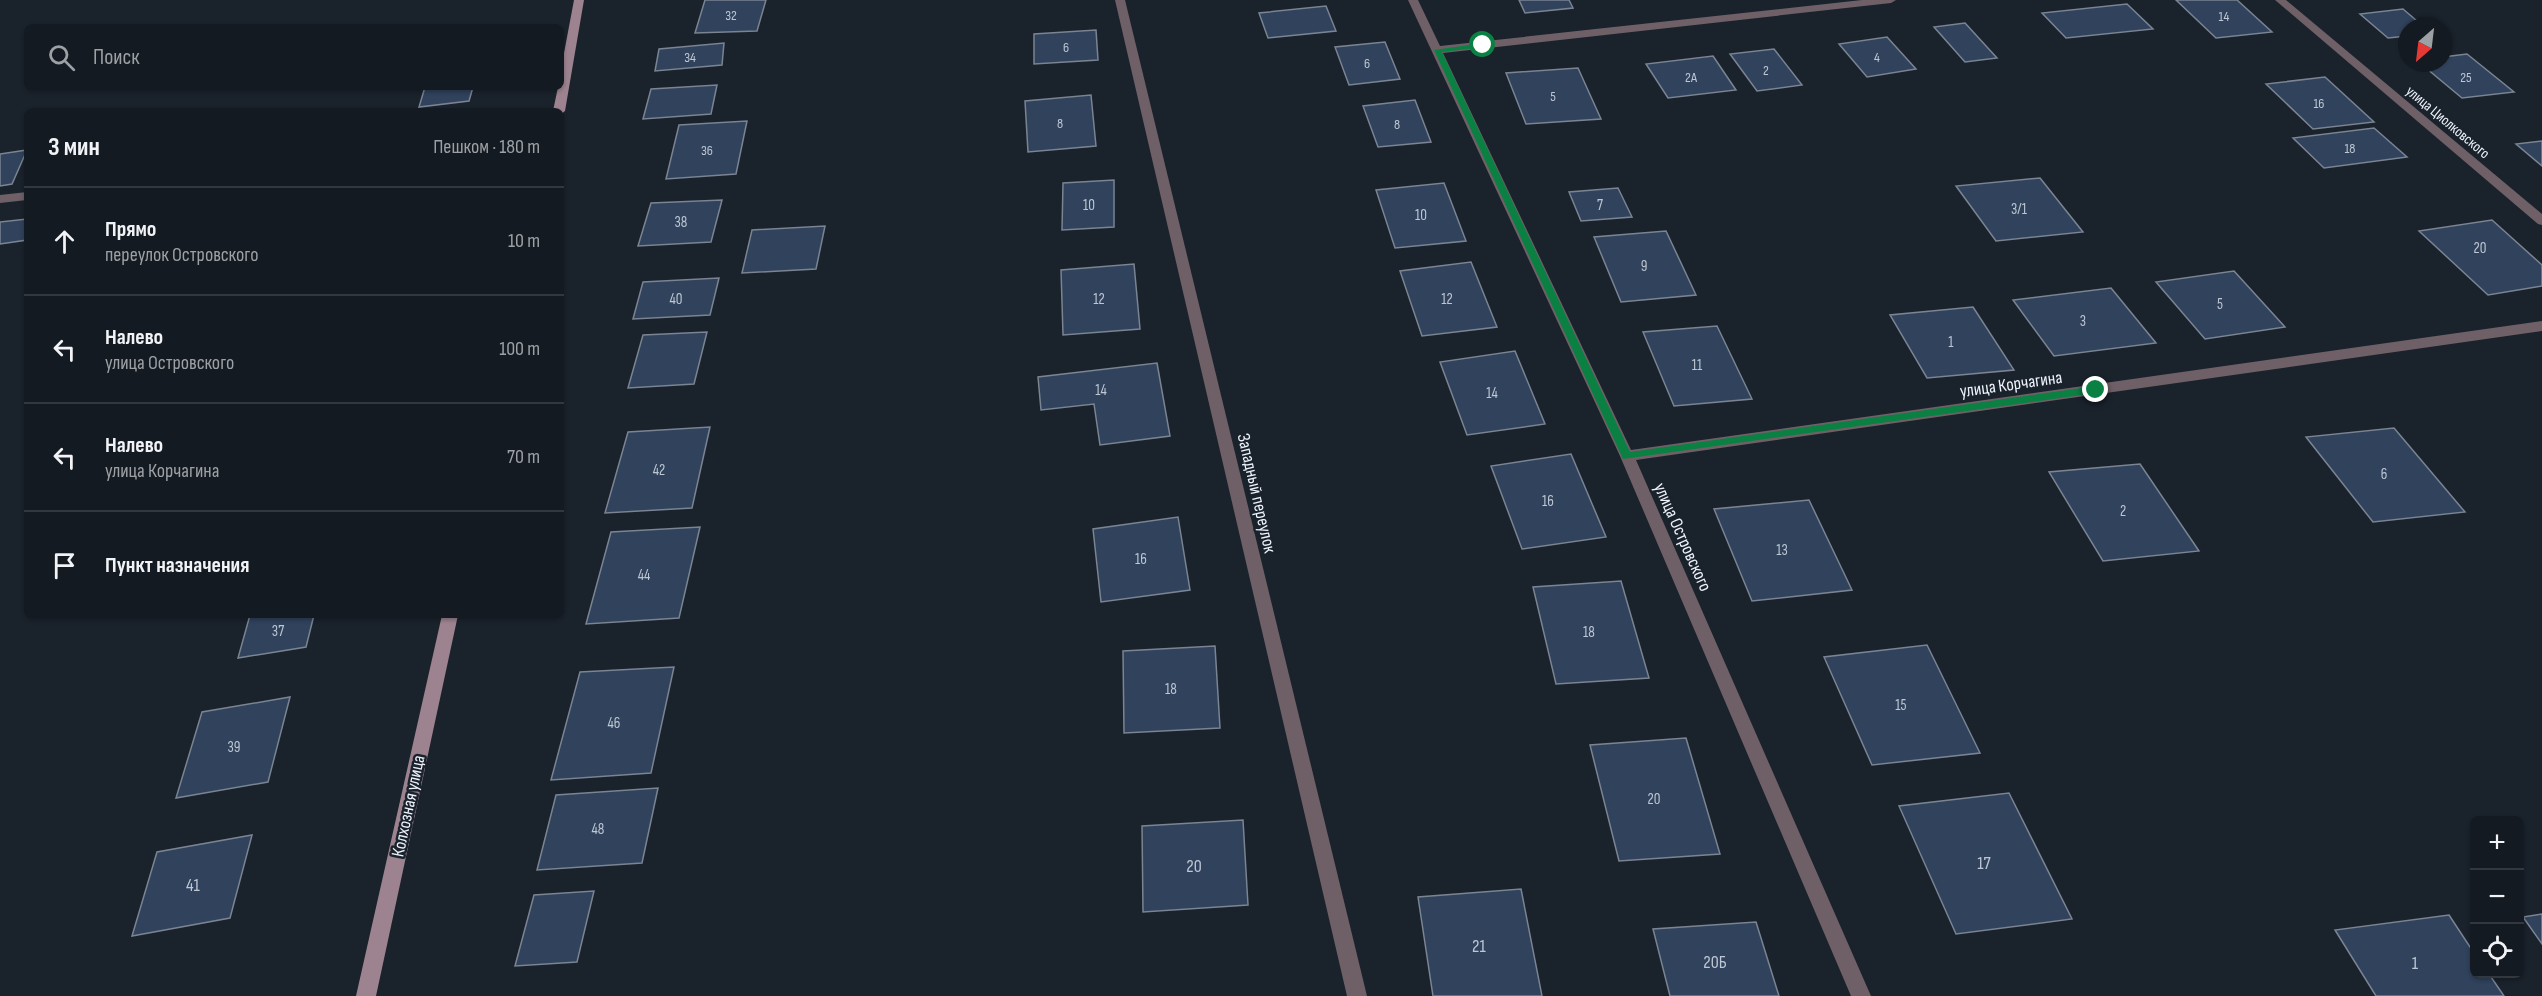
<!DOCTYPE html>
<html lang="ru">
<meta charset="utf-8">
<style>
:root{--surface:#141a21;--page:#1d232a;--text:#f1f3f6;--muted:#9da1a5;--line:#33383f}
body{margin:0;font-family:"Sofia Sans Condensed",sans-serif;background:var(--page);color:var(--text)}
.controls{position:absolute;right:18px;bottom:18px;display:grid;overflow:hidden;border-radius:9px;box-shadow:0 2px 4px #0004}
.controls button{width:54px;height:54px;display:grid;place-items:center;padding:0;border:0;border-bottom:2px solid var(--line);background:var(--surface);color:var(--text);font:30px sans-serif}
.compass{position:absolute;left:2398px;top:18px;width:54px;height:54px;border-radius:50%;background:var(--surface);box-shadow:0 2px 4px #0004;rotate:208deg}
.stop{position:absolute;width:18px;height:18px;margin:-14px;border:4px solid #0b8043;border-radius:50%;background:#fff}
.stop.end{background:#0b8043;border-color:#fff;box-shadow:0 2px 6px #0008}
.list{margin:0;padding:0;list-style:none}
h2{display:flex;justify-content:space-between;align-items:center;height:78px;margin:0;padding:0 24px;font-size:26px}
h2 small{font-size:20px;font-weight:400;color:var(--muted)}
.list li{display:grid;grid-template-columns:39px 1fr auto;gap:18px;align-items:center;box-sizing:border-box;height:108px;padding:0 24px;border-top:2px solid var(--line)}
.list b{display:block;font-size:22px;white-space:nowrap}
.list p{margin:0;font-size:20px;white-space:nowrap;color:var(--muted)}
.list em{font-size:20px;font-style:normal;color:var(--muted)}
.icon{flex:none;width:33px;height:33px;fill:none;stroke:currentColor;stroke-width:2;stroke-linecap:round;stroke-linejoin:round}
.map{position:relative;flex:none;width:2542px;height:996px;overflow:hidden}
.search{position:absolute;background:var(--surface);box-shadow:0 2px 4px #0004;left:24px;top:24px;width:540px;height:66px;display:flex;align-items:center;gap:15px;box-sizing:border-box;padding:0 21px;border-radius:9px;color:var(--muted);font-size:22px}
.panel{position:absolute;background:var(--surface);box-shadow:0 2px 4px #0004;left:24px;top:108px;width:540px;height:510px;border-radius:9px}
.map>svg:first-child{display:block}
.building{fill:#30425c;stroke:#7a8492;stroke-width:1.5}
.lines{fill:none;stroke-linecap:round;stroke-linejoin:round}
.minor{fill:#6f6067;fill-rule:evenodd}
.tertiary{fill:#6f6067;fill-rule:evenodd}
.secondary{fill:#9c838f;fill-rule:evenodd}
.route{fill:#0b8043}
.labels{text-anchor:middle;stroke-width:5;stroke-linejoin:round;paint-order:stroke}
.far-number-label{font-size:14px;fill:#bec7d3}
.far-street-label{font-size:15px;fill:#eef3fb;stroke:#1a222c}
.number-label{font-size:15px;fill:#bec7d3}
.street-label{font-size:18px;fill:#eef3fb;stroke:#1a222c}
.near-number-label{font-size:18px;fill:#bec7d3}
</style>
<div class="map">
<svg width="2542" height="996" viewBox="0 0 2542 996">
<rect width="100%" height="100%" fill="#1a222c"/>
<g class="building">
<polygon points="705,0 766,0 757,31 695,33"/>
<polygon points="1519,0 1569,0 1573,8 1525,13"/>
<polygon points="2176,0 2237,0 2272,32 2216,38"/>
<polygon points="2127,4 2153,29 2066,38 2042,13"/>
<polygon points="1326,6 1336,31 1268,38 1259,13"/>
<polygon points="2403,9 2424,27 2407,27 2407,36 2388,38 2360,14"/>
<polygon points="1965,23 1997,58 1965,62 1934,27"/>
<polygon points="1096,30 1098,60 1034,64 1034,34"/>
<polygon points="1887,37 1916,69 1867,77 1839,44"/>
<polygon points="1385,42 1400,79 1349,85 1335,47"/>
<polygon points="724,43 722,65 655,71 659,49"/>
<polygon points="1774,49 1802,85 1757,91 1730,54"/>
<polygon points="2467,54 2514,92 2462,98 2420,63 2443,63 2443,57"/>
<polygon points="1713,56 1736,90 1668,98 1646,64"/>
<polygon points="1578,68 1601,119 1526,124 1506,73"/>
<polygon points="2325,77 2374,122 2313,129 2266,84"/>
<polygon points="717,85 711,114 643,119 651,89"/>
<polygon points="425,87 473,87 469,101 419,107"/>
<polygon points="1091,95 1096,146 1028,152 1025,101"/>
<polygon points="1415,100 1431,142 1378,147 1363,106"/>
<polygon points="747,121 736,174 666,179 679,125"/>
<polygon points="2374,128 2407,157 2324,168 2293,138"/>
<polygon points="2542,141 2542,166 2516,144"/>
<polygon points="27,150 12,184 0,186 0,154"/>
<polygon points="2040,178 2083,232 1996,241 1956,186"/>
<polygon points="1114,180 1114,227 1062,230 1063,183"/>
<polygon points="1444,183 1466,241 1395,248 1376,190"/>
<polygon points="1618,188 1632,217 1581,221 1569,192"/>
<polygon points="722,200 711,242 638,246 651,203"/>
<polygon points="27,219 27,240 0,244 0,222"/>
<polygon points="2492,220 2542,265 2542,286 2488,295 2419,231"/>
<polygon points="825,226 816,269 742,273 752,230"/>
<polygon points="1666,231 1696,295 1621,302 1594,237"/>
<polygon points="1471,262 1497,327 1422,336 1400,271"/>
<polygon points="1134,264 1140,329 1063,335 1061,270"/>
<polygon points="2234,271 2285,327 2205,339 2156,282"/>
<polygon points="719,278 710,315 633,319 643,282"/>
<polygon points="2111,288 2156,343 2054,356 2013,300"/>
<polygon points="1973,307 2014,370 1927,378 1890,315"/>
<polygon points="1717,326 1752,399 1674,406 1643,332"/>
<polygon points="707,332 694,384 628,388 643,335"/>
<polygon points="1515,351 1545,424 1467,435 1440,362"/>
<polygon points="1157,363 1170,436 1100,445 1094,404 1041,410 1038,377"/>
<polygon points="710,427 692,508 605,513 628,432"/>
<polygon points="2394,428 2465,512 2373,522 2306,437"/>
<polygon points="1571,454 1606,537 1522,549 1491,466"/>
<polygon points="2140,464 2199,551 2103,561 2049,472"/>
<polygon points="1809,500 1852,590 1752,601 1714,509"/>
<polygon points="1178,517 1190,590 1101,602 1093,529"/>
<polygon points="700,527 679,618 586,624 611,532"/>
<polygon points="1621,581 1649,678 1556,684 1533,587"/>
<polygon points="250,615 314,615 306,647 238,658"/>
<polygon points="1927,645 1980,753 1872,765 1824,657"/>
<polygon points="1215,646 1220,728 1124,733 1123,651"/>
<polygon points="674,667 651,773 551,780 580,672"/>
<polygon points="290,697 268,782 176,798 202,712"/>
<polygon points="1686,738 1720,854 1619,861 1590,745"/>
<polygon points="658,788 642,863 537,870 556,795"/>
<polygon points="2009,793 2072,919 1956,934 1899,806"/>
<polygon points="1243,820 1248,905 1143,912 1142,826"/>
<polygon points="252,835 230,918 132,936 157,852"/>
<polygon points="1521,889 1542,996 1433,996 1418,897"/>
<polygon points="594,891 577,962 515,966 534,895"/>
<polygon points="2542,914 2542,944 2523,917"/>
<polygon points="2449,915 2474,953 2474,974 2489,974 2504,996 2376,996 2335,930"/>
<polygon points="1756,922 1779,996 1670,996 1653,929"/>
</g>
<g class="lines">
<g class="minor">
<polygon points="1115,0 1125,0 1367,996 1347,996"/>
<polygon points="1408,0 1418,0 1440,46 1862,0 1896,0 1891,3 1443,53 1631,450 2542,321 2542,331 1636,460 1871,996 1851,996 1620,456"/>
<polygon points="27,192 27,200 0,203 0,195"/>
</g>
<polygon class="tertiary" points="2275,0 2286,0 2542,214 2542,225 2538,224"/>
<g class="secondary">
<polygon points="574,0 584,0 565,111 561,114 561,111 553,111 558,87 561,87 561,69"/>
<polygon points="442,615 458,615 376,996 356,996"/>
</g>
</g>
<polygon class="route" points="1483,43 1485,47 1442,52 1630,452 2096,386 2101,390 2096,393 1623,459 1434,50"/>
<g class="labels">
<g class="far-number-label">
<text x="731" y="20">32</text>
<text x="2224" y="21">14</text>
<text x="1066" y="52">6</text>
<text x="690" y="62">34</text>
<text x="1877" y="62">4</text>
<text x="1367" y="68">6</text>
<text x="1766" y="75">2</text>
<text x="1691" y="82">2А</text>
<text x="2466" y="82">25</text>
<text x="1553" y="101">5</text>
<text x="2319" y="108">16</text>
<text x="1060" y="128">8</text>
<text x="1397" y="129">8</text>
<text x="2350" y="153">18</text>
<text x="707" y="155">36</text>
</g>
<g class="far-street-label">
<text transform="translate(2448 122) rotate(40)" y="5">улица Циолковского</text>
</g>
<g class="number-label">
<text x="1089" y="210">10</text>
<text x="1600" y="210">7</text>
<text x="2019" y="214">3/1</text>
<text x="1421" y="220">10</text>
<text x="681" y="227">38</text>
<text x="2480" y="253">20</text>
<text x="1644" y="271">9</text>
<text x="676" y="304">40</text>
<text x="1099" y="304">12</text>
<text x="1447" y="304">12</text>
<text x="2220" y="309">5</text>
<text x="2083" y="326">3</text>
<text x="1951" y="347">1</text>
<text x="1697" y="370">11</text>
<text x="1101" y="395">14</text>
<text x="1492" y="398">14</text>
<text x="659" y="475">42</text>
<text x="2384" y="479">6</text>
<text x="1548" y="506">16</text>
<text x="2123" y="516">2</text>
<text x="1782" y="555">13</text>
<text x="1141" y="564">16</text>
<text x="644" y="580">44</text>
<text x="278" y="636">37</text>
<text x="1589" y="637">18</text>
<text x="1171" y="694">18</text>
<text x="1901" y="710">15</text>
<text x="614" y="728">46</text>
<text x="234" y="752">39</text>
<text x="1654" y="804">20</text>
<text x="598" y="834">48</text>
</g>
<g class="street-label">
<text transform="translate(2011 384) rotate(-8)" y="6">улица Корчагина</text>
<text transform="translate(1257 493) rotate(77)" y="6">Западный переулок</text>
<text transform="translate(1683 537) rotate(66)" y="6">улица Островского</text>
<text transform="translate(408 806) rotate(-78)" y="6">Колхозная улица</text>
</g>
<g class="near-number-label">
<text x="1984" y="869">17</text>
<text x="1194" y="872">20</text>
<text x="193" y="891">41</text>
<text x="1479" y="952">21</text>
<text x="1715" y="968">20Б</text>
<text x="2415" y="969">1</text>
</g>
</g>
</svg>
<div class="controls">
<button>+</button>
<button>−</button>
<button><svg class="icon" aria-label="locate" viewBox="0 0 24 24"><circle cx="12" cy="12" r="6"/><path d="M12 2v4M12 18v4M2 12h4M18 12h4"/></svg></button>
</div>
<svg class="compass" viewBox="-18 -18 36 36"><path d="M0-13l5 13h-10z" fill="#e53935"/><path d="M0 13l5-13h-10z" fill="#9da1a5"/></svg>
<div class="stop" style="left:1483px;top:45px"></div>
<div class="stop end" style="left:2096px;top:390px"></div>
<div class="search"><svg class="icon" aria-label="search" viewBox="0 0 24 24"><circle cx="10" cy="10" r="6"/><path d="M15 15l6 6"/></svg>Поиск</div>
<section class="panel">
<h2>3 мин<small>Пешком · 180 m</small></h2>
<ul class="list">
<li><svg class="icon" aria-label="ahead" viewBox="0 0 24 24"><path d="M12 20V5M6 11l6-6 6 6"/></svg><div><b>Прямо</b><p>переулок Островского</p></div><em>10 m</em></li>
<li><svg class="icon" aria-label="left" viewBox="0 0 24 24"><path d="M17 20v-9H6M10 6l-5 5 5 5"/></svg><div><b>Налево</b><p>улица Островского</p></div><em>100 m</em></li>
<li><svg class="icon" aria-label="left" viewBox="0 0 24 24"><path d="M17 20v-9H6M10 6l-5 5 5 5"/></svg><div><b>Налево</b><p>улица Корчагина</p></div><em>70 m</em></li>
<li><svg class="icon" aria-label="arrive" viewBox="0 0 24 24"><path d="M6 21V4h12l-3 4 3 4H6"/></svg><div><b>Пункт назначения</b></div></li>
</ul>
</section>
</div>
